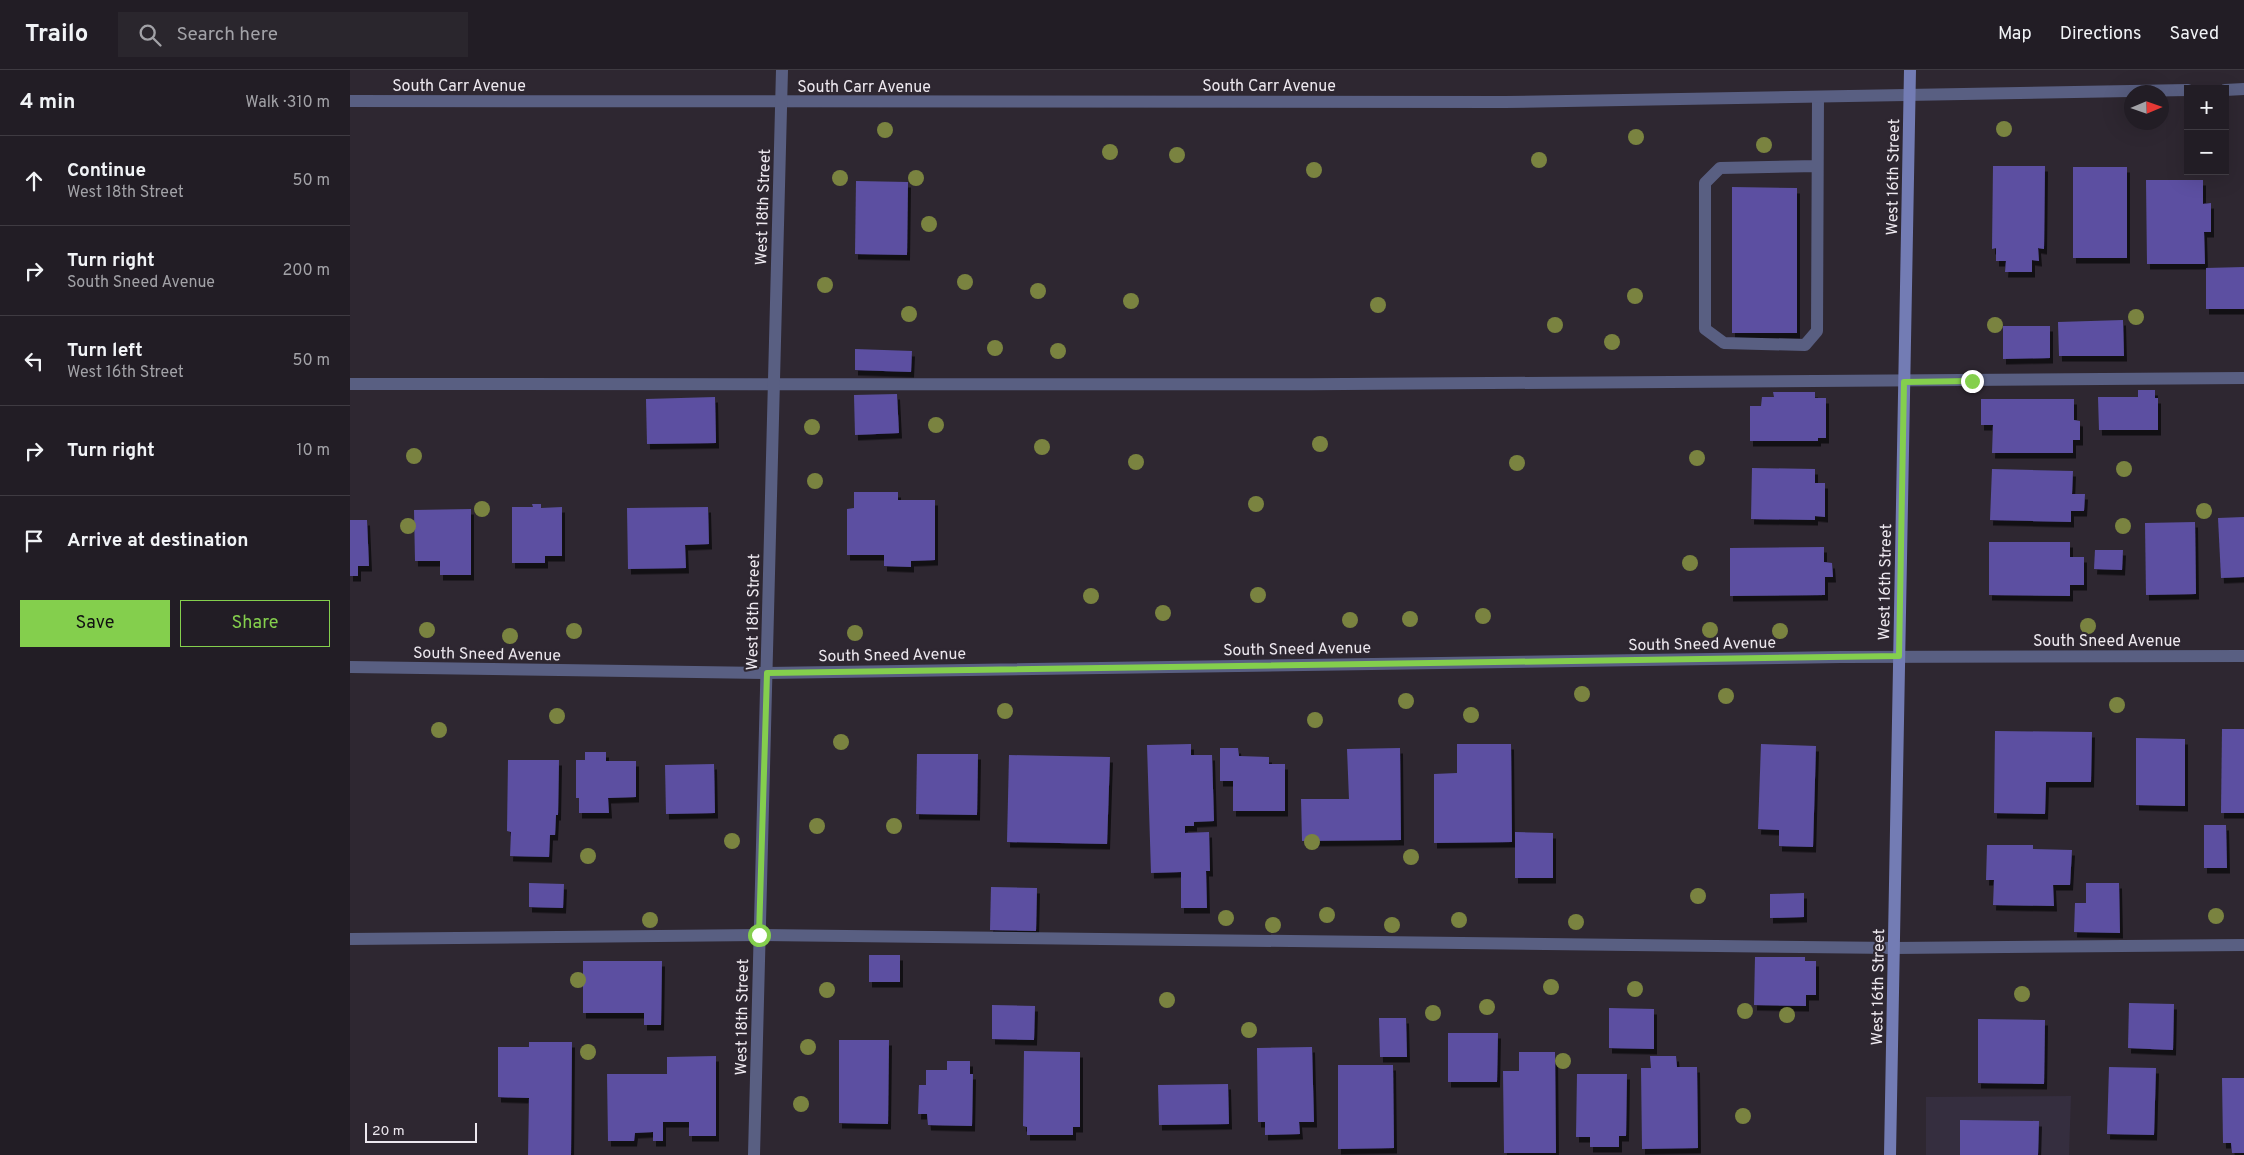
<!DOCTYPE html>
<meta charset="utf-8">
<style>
:root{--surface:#221d25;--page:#2a262d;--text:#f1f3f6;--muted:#a2a2a7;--line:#3f3b42;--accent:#84cf4d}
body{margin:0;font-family:Overpass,sans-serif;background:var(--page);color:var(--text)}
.controls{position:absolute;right:15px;top:15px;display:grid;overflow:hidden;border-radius:0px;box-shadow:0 5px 20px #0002}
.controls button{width:45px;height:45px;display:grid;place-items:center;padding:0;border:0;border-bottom:1px solid var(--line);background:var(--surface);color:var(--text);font:25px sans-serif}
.compass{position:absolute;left:1774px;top:15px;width:45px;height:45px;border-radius:50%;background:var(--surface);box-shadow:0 5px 20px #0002;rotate:88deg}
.scale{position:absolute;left:15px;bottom:12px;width:112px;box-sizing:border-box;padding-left:5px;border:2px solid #ede8ef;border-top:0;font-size:14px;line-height:18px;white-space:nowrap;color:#ede8ef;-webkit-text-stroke:4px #2e2731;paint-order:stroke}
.stop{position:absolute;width:15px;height:15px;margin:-11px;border:4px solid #84cf4d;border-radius:50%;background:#fff}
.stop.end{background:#84cf4d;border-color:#fff;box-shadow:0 1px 5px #0008}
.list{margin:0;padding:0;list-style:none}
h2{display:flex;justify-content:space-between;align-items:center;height:65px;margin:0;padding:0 20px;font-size:21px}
h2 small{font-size:16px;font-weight:400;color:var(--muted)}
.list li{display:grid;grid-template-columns:32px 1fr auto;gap:15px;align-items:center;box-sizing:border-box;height:90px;padding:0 20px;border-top:1px solid var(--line)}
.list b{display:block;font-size:19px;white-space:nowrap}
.list p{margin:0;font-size:16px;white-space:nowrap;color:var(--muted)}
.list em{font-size:16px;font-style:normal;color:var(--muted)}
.actions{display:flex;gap:10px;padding:15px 20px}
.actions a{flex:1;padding:11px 0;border:1px solid var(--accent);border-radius:0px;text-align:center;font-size:18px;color:var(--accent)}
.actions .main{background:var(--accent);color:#111}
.icon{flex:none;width:28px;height:28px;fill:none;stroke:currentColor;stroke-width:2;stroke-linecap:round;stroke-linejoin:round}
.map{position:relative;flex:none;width:1894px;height:1085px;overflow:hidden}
header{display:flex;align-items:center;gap:30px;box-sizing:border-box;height:70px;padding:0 25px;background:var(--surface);border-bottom:1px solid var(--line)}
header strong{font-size:24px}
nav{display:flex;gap:28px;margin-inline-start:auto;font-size:18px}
.search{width:350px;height:45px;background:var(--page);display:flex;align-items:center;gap:12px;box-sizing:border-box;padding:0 18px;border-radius:0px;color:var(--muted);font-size:19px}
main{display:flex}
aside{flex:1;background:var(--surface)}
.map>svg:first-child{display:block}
.commercial{fill:#352e3f}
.building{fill:#5b50a1;filter:url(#shadow)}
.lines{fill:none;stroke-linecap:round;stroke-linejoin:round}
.service{stroke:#595f82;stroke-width:12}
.minor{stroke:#595f82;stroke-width:12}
.secondary{stroke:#737cb4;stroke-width:12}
.tree{fill:#7a8340}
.route{stroke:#84cf4d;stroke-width:6}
.labels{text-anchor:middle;stroke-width:4.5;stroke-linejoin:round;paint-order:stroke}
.street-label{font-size:16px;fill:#ede8ef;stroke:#2e2731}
</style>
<header>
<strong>Trailo</strong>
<div class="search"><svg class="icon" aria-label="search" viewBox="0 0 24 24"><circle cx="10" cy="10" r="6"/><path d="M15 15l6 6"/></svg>Search here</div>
<nav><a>Map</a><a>Directions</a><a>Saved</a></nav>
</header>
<main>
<aside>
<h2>4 min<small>Walk · 310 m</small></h2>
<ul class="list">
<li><svg class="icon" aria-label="ahead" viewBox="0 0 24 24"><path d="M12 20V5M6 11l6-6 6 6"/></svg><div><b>Continue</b><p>West 18th Street</p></div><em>50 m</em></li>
<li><svg class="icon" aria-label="right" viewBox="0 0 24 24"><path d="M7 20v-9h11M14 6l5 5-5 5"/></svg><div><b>Turn right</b><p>South Sneed Avenue</p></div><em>200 m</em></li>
<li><svg class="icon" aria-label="left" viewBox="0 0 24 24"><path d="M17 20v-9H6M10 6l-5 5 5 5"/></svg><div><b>Turn left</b><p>West 16th Street</p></div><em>50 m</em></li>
<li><svg class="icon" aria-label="right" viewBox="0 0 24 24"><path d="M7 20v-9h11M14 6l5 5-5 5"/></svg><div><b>Turn right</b></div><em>10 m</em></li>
<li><svg class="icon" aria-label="arrive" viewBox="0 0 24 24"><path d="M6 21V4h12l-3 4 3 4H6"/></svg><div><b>Arrive at destination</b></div></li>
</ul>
<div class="actions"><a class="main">Save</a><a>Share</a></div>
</aside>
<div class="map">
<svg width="1894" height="1085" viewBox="0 0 1894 1085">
<defs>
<filter id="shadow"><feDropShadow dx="3" dy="5.5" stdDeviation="0" flood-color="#0009"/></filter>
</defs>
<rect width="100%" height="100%" fill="#2e2731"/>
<polygon class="commercial" points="1721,1026 1719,1085 1576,1085 1576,1027"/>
<g class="building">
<polygon points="1643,96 1695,96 1694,179 1688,178 1689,191 1682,190 1682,202 1655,202 1656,191 1646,191 1646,178 1642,179"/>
<rect x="1723" y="97" width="54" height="91"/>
<polygon points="1796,110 1853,110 1853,134 1861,133 1861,162 1854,162 1855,194 1797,194"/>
<polygon points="506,111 558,112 557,185 505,184"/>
<polygon points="1382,117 1447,118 1447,263 1382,263"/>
<polygon points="1894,197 1894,239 1856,239 1856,198"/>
<polygon points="1773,250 1774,286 1709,286 1708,252"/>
<polygon points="1653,256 1700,256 1700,288 1653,289"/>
<polygon points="505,279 562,281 561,302 505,300"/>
<polygon points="1788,320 1805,320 1805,328 1808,328 1808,360 1749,360 1748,327 1788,327"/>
<polygon points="1423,322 1465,322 1465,328 1476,328 1476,368 1468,368 1468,371 1400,371 1400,336 1411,336 1412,327 1424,327"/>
<polygon points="547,324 549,363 505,365 504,325"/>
<polygon points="365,327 366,373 297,374 296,329"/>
<polygon points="1631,329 1724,329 1724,350 1730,351 1730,370 1723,370 1723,383 1642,383 1643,355 1631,355"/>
<polygon points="1402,398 1465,399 1465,413 1475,413 1475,447 1465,446 1465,450 1401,449"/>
<polygon points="1642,399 1723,401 1722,424 1735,424 1734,441 1721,441 1721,452 1640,450"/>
<polygon points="504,422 548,422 548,430 585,430 585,490 561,491 561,497 534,496 534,485 497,485 497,439 504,438"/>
<polygon points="182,434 191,434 191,438 212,437 212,486 195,486 195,493 162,493 162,437 183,437"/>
<polygon points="358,437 359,474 335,475 336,498 278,499 277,438"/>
<polygon points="121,439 121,505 90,505 90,491 65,491 64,440"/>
<polygon points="1894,447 1894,507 1871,508 1868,448"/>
<polygon points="0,450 17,450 19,496 8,496 8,506 0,506"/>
<polygon points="1845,452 1846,524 1796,525 1795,453"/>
<polygon points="1639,472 1720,472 1720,487 1734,487 1734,515 1720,515 1720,526 1639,525"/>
<polygon points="1474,477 1474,492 1482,493 1483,507 1475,507 1475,525 1380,526 1380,478"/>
<polygon points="1745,480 1773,480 1772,500 1744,499"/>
<polygon points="1872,659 1894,659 1894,743 1871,743"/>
<polygon points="1645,661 1742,662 1741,712 1696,712 1695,744 1644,743"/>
<polygon points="1786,668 1835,669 1835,736 1786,735"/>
<polygon points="841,674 841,685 862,685 864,751 844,752 844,756 835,756 835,763 859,762 860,801 856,801 857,838 831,838 831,802 801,803 797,675"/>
<polygon points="1107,674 1161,674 1162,772 1084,773 1084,704 1107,703"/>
<polygon points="1411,674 1466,676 1463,777 1429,776 1429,760 1408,759"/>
<polygon points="870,678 888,678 889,686 919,687 919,694 935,694 935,741 883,741 883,711 870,711"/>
<polygon points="1050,678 1051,770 952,771 951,729 999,729 997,679"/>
<polygon points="235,682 256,682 256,691 286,691 286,727 258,728 259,743 229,743 229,728 226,728 226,690 235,690"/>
<polygon points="567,684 628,684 627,745 566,744"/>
<polygon points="659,685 760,687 757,774 657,772"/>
<polygon points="158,690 209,690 208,745 206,745 205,765 200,765 199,787 160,786 161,762 157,761"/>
<polygon points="364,694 365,743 316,744 315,695"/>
<polygon points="1854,755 1876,755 1877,798 1854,798"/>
<polygon points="1165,762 1203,763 1203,808 1165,808"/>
<polygon points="1637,775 1683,775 1683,779 1722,780 1720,815 1703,815 1704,836 1643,835 1644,810 1636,810"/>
<polygon points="179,813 214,814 213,838 179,837"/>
<polygon points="1736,813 1769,813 1770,863 1724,862 1725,833 1736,833"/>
<polygon points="641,817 687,818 686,861 640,860"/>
<polygon points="1454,823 1454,847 1420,848 1420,824"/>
<rect x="519" y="885" width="31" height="27"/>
<polygon points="1405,887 1455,887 1455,891 1466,891 1466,925 1456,925 1456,936 1404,935"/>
<polygon points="233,891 312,891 311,955 294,955 294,943 233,943"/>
<polygon points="1779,933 1824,934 1823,980 1778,978"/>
<polygon points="642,935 685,936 684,970 642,969"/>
<polygon points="1259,938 1304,939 1304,979 1259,978"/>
<polygon points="1029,948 1056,948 1057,987 1030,987"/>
<polygon points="1628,949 1695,950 1694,1014 1628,1013"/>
<polygon points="1098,963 1148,963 1147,1012 1098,1012"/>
<polygon points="489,970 539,970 538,1054 489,1053"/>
<polygon points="179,972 222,972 221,1085 178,1085 179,1028 148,1027 148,977 179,977"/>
<polygon points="962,977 964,1052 949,1052 950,1064 915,1065 915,1052 908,1052 907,978"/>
<polygon points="674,981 730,982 730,1057 723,1057 723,1065 677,1065 677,1057 673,1056"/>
<polygon points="1169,982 1205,982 1206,1083 1154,1083 1153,1001 1169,1001"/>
<polygon points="366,986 366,1066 339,1066 339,1052 313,1052 313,1071 303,1071 303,1062 285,1063 284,1071 258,1071 257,1004 317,1004 317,987"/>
<polygon points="1300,986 1326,986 1327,997 1347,997 1348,1078 1292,1079 1291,998 1301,998"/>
<polygon points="597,991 620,991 620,1004 623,1004 622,1056 578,1055 577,1044 568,1044 569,1015 576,1015 576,1000 597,1000"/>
<polygon points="988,995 1043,995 1044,1078 988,1079"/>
<polygon points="1759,997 1806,998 1804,1065 1757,1064"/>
<polygon points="1227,1004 1277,1004 1276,1066 1269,1066 1269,1077 1240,1077 1240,1067 1226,1067"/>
<polygon points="1872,1008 1894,1008 1894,1083 1882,1083 1881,1073 1873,1073"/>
<polygon points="878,1014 879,1054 809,1055 808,1015"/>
<polygon points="1610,1050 1689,1051 1688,1085 1610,1085"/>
</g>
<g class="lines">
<g class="service">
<polyline points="1467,96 1370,98 1355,113 1355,259 1374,273 1455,275 1467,261 1468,27"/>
<path d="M0,314C631,316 1263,315 1894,308"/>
<polyline points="0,869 409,865 1544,878 1894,875"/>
</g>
<g class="minor">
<polyline points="1875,20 1894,19"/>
<polyline points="0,31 1155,32 1838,20"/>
<polyline points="0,597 417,603 1491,587 1894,586"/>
<polyline points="404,1085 432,0"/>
</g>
<polyline class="secondary" points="1540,1085 1560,0"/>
</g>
<g class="tree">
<circle cx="1654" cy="59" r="8"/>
<circle cx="535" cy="60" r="8"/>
<circle cx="1286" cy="67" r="8"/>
<circle cx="1414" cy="75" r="8"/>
<circle cx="760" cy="82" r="8"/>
<circle cx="827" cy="85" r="8"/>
<circle cx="1189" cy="90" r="8"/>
<circle cx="964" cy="100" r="8"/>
<circle cx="490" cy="108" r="8"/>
<circle cx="566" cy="108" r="8"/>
<circle cx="579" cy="154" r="8"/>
<circle cx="615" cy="212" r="8"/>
<circle cx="475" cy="215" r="8"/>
<circle cx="688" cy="221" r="8"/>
<circle cx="1285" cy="226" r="8"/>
<circle cx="781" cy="231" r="8"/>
<circle cx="1028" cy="235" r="8"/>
<circle cx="559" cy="244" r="8"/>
<circle cx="1786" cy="247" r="8"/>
<circle cx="1205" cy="255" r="8"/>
<circle cx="1645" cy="255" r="8"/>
<circle cx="1262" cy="272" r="8"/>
<circle cx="645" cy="278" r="8"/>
<circle cx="708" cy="281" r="8"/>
<circle cx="586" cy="355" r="8"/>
<circle cx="462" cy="357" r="8"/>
<circle cx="970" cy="374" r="8"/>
<circle cx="692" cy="377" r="8"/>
<circle cx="64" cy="386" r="8"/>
<circle cx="1347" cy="388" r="8"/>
<circle cx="786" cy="392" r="8"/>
<circle cx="1167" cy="393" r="8"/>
<circle cx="1774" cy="399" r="8"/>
<circle cx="465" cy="411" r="8"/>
<circle cx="906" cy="434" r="8"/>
<circle cx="132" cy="439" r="8"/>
<circle cx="1854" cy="441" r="8"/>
<circle cx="58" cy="456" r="8"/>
<circle cx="1773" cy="456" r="8"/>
<circle cx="1340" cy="493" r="8"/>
<circle cx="908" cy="525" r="8"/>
<circle cx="741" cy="526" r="8"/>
<circle cx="813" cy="543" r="8"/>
<circle cx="1133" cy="546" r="8"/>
<circle cx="1060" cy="549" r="8"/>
<circle cx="1000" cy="550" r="8"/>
<circle cx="1738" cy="556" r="8"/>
<circle cx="77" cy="560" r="8"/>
<circle cx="1360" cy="560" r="8"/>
<circle cx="224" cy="561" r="8"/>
<circle cx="1430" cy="561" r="8"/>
<circle cx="505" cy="563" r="8"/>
<circle cx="160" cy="566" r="8"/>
<circle cx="1232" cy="624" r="8"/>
<circle cx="1376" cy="626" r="8"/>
<circle cx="1056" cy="631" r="8"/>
<circle cx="1767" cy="635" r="8"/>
<circle cx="655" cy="641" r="8"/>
<circle cx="1121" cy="645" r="8"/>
<circle cx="207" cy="646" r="8"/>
<circle cx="965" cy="650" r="8"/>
<circle cx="89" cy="660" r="8"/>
<circle cx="491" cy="672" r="8"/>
<circle cx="467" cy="756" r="8"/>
<circle cx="544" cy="756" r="8"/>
<circle cx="382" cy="771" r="8"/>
<circle cx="962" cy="772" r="8"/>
<circle cx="238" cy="786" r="8"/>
<circle cx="1061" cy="787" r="8"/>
<circle cx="1348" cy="826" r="8"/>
<circle cx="977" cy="845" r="8"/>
<circle cx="1866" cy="846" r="8"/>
<circle cx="876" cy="848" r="8"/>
<circle cx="300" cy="850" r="8"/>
<circle cx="1109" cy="850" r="8"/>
<circle cx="1226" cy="852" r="8"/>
<circle cx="923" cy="855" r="8"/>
<circle cx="1042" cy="855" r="8"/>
<circle cx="228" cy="910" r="8"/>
<circle cx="1201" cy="917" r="8"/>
<circle cx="1285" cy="919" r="8"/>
<circle cx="477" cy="920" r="8"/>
<circle cx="1672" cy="924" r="8"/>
<circle cx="817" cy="930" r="8"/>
<circle cx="1137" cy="937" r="8"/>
<circle cx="1395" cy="941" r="8"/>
<circle cx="1083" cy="943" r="8"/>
<circle cx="1437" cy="945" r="8"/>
<circle cx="899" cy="960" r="8"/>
<circle cx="458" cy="977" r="8"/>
<circle cx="238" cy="982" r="8"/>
<circle cx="1213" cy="991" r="8"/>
<circle cx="451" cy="1034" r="8"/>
<circle cx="1393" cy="1046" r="8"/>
</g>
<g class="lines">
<polyline class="route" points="409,865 417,603 1549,586 1554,312 1622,311"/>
</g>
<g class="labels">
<g class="street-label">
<text x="109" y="21">South Carr Avenue</text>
<text x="919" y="21">South Carr Avenue</text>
<text x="514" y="22">South Carr Avenue</text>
<text transform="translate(1542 107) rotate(-89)" y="6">West 16th Street</text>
<text transform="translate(412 137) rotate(-88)" y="6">West 18th Street</text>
<text transform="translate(1534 512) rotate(-89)" y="6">West 16th Street</text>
<text transform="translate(402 542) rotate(-89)" y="6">West 18th Street</text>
<text x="1757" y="576">South Sneed Avenue</text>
<text transform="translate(1352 573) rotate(-1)" y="6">South Sneed Avenue</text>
<text transform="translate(947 578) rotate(-1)" y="6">South Sneed Avenue</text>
<text transform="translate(137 583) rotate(1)" y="6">South Sneed Avenue</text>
<text transform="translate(542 584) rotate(-1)" y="6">South Sneed Avenue</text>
<text transform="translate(1527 917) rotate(-89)" y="6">West 16th Street</text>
<text transform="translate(391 947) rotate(-89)" y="6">West 18th Street</text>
</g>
</g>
</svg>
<div class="controls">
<button>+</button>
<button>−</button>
</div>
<svg class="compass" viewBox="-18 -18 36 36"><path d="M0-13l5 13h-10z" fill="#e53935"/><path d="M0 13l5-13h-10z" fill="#a2a2a7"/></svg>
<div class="scale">20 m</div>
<div class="stop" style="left:409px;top:865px"></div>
<div class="stop end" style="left:1622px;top:311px"></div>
</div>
</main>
